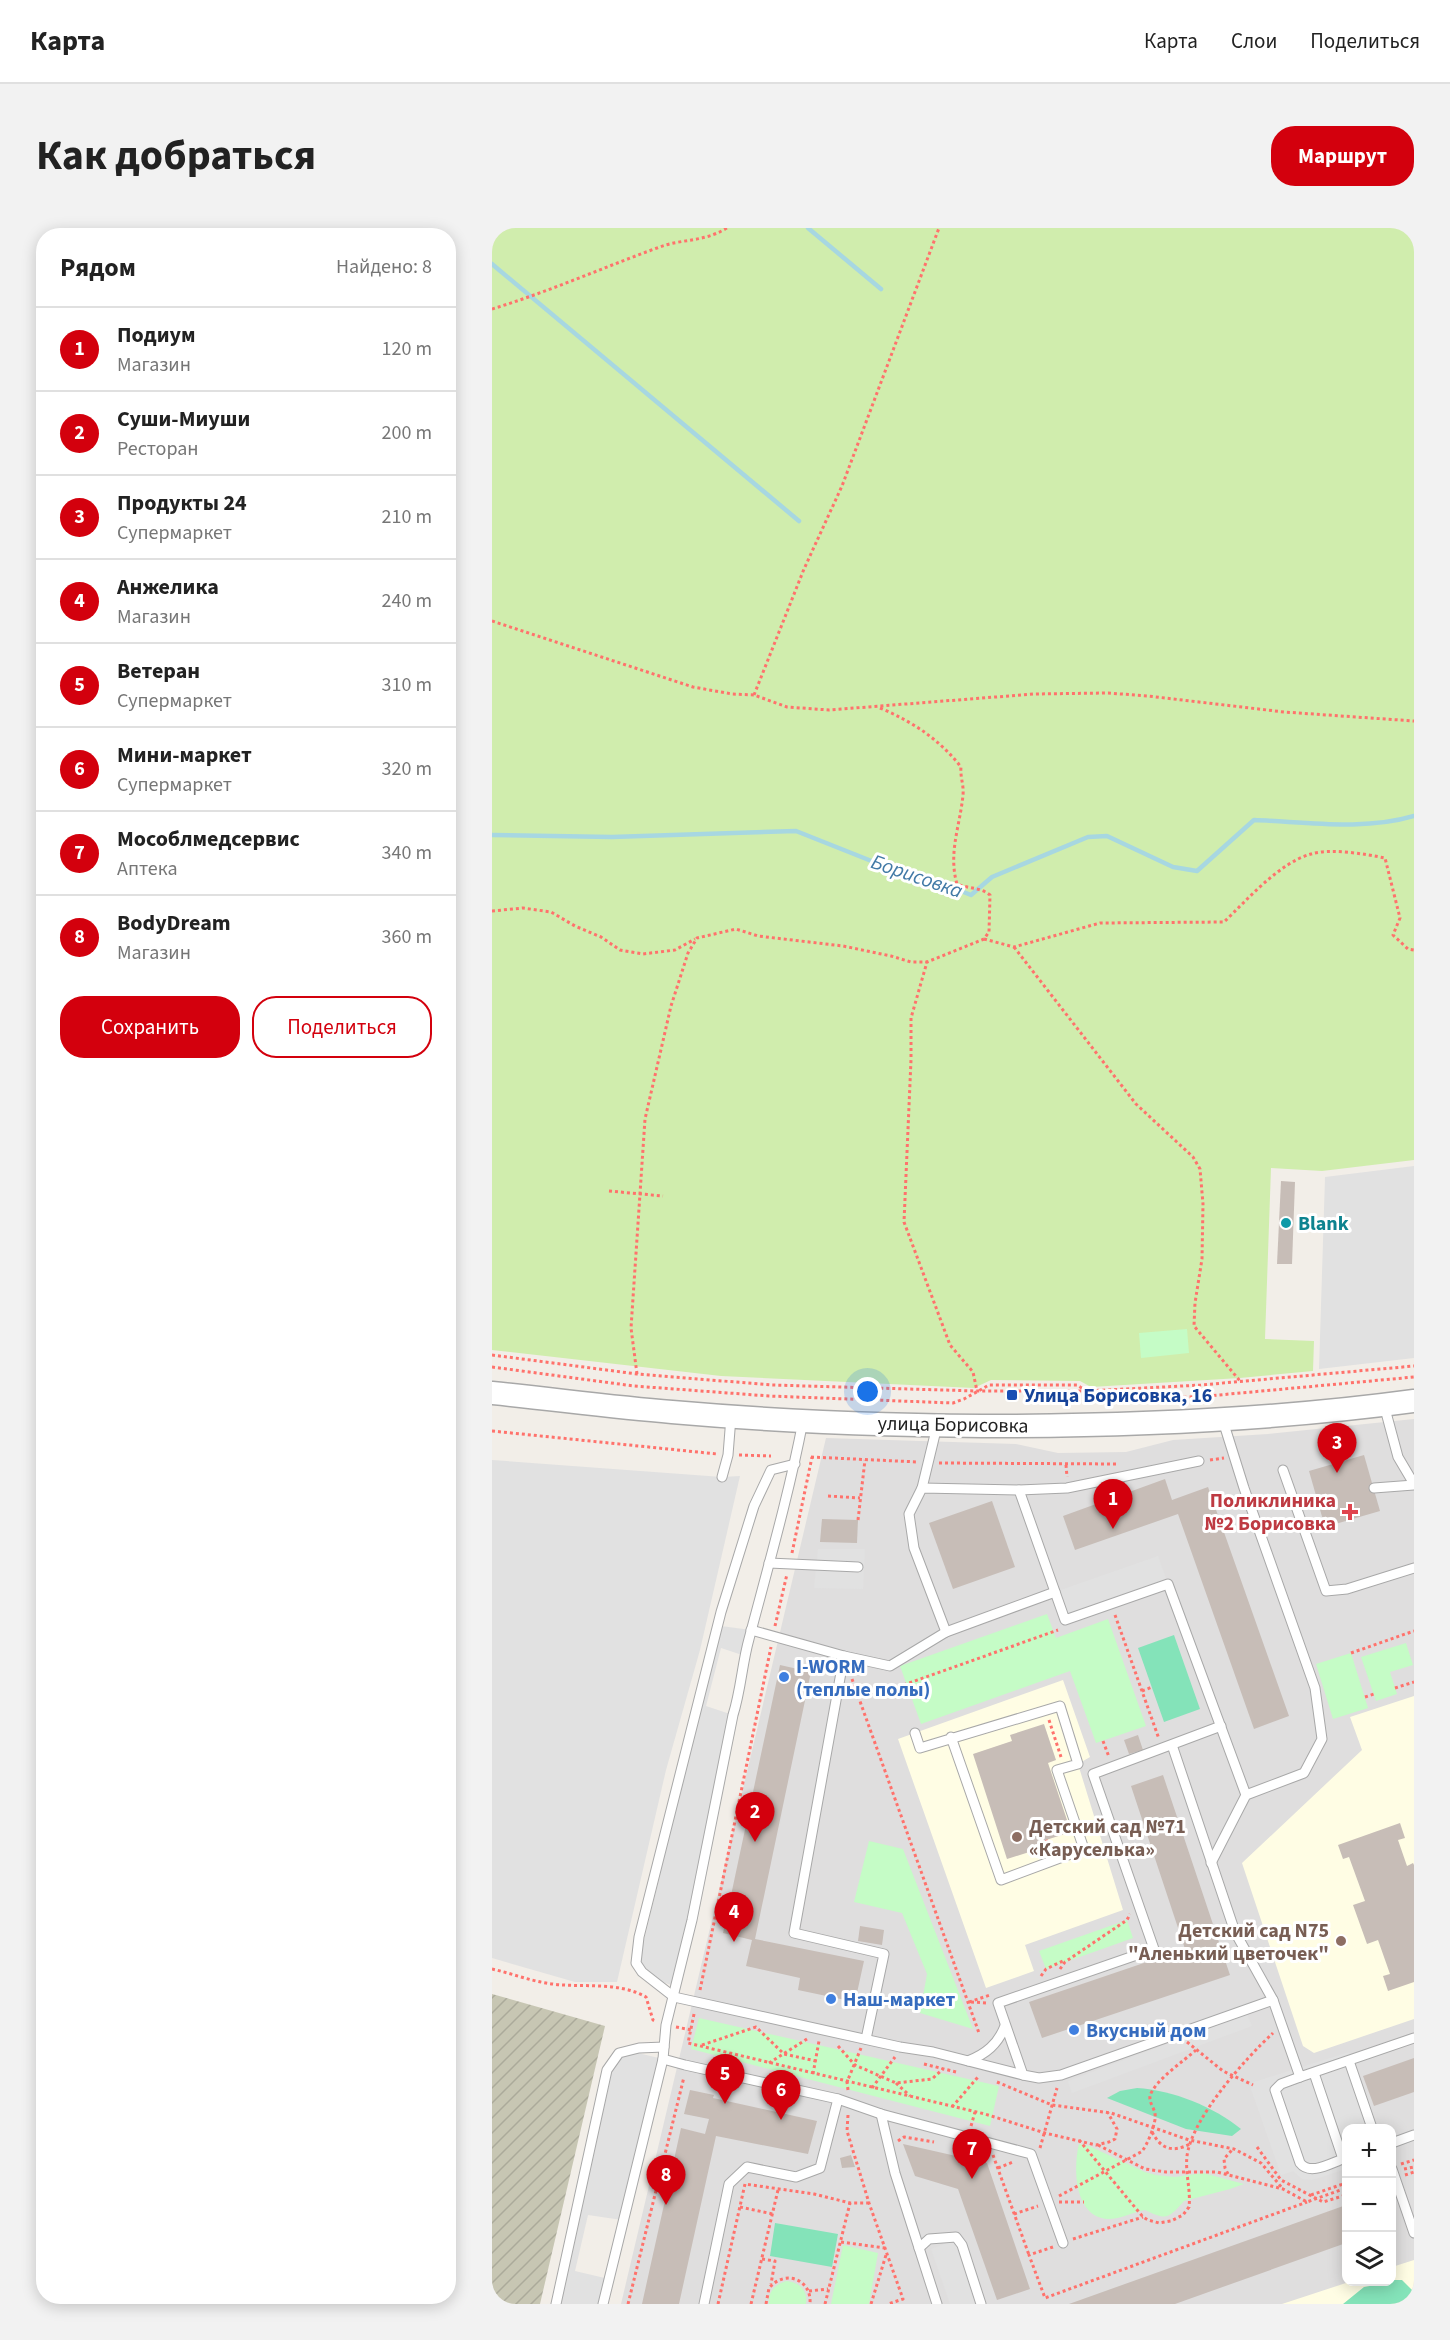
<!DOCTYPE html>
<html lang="ru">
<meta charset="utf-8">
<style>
:root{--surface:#fff;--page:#f2f2f2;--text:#222;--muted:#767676;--line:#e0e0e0;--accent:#d3000d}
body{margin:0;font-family:"Source Sans 3",sans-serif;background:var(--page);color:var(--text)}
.controls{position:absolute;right:18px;bottom:18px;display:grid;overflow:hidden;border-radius:12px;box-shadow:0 3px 15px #0003}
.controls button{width:54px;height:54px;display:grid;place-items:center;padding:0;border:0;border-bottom:2px solid var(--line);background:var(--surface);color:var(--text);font:30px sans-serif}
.you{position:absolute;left:376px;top:1164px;width:21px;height:21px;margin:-15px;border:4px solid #fff;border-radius:50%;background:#1a73e8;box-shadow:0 0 0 9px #1a73e833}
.badge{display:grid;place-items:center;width:39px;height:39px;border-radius:50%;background:var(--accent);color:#fff;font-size:20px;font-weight:700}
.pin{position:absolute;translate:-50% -50px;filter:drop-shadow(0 2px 3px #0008)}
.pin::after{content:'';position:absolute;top:32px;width:21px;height:18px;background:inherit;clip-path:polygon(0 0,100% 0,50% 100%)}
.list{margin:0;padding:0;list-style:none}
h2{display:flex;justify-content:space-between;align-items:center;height:78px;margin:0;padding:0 24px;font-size:26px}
h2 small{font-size:20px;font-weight:400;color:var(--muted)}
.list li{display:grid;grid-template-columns:39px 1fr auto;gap:18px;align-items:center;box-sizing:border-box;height:84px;padding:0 24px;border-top:2px solid var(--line)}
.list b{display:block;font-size:22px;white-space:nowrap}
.list p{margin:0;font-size:20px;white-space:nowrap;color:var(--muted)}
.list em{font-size:20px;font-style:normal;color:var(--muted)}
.actions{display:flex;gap:12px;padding:18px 24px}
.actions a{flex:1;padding:14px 0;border:2px solid var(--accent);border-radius:24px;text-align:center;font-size:21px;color:var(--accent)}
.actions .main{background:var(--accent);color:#fff}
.icon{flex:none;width:33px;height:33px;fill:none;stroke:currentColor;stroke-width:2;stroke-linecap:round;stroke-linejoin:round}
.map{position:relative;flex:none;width:922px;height:2076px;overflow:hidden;border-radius:24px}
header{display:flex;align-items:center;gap:36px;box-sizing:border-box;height:84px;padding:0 30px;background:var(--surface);border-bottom:2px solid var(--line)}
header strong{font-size:28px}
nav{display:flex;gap:33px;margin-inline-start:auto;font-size:21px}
.intro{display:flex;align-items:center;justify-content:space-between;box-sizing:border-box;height:144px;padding:0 36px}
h1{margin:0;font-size:42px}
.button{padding:15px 27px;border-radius:24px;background:var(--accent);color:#fff;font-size:21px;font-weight:700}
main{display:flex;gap:36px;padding:0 36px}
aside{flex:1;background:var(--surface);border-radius:24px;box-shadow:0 3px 15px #0003}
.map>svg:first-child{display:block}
.residential{fill:#dfdede;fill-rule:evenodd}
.education{fill:#fffde4}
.construction{fill:url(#construction-furrows)}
.grass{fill:#d0edad}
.park{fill:#c5fcc6}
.pitch{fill:#84e3b9}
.parking{fill:#e1e1e1}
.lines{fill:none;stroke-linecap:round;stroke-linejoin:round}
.stream{stroke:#a7d7e1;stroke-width:4.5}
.building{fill:#c7bdb7}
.service-casing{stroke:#a8a8a8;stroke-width:11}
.tertiary-casing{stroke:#a8a8a8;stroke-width:25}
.path{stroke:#ff726c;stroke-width:3;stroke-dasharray:3 3;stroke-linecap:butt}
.service{stroke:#fff;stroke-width:9}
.tertiary{stroke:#fff;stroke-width:22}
.culture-dot{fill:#0f9aa8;stroke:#fff;stroke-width:2}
.transit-dot{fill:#1a4fb4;stroke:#fff;stroke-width:2}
.health-dot{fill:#e0444e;stroke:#fff;stroke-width:2}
.shop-dot{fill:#3f7fe0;stroke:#fff;stroke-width:2}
.education-dot{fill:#8d6e63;stroke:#fff;stroke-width:2}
.labels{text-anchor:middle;stroke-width:6;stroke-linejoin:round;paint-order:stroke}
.culture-label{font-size:20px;font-weight:bold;fill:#0d838f;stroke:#fff;text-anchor:start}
.transit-label{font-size:20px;font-weight:bold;fill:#164399;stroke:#fff;text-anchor:start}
.street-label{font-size:20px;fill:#212121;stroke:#fff}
.health-label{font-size:20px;font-weight:bold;fill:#be3a42;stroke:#fff;text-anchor:end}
.shop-label{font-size:20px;font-weight:bold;fill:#366cbe;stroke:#fff;text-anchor:start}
.education-label{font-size:20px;font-weight:bold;fill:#785e54;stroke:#fff;text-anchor:start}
.water-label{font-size:21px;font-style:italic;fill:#427aa6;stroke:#fff}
</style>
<header>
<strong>Карта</strong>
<nav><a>Карта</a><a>Слои</a><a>Поделиться</a></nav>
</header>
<div class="intro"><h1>Как добраться</h1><a class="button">Маршрут</a></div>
<main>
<aside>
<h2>Рядом<small>Найдено: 8</small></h2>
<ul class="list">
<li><span class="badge">1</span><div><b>Подиум</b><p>Магазин</p></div><em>120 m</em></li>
<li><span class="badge">2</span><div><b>Суши-Миуши</b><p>Ресторан</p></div><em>200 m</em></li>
<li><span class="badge">3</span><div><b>Продукты 24</b><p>Супермаркет</p></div><em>210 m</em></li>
<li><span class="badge">4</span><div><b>Анжелика</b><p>Магазин</p></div><em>240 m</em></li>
<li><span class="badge">5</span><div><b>Ветеран</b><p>Супермаркет</p></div><em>310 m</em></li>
<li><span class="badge">6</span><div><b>Мини-маркет</b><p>Супермаркет</p></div><em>320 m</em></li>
<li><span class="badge">7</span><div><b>Мособлмедсервис</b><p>Аптека</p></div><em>340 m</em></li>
<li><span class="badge">8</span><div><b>BodyDream</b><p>Магазин</p></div><em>360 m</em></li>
</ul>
<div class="actions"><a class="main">Сохранить</a><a>Поделиться</a></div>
</aside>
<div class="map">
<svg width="922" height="2076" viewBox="0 0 922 2076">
<defs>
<pattern id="construction-furrows" width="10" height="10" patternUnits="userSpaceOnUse" patternTransform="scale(1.5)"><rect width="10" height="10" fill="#c7c6b3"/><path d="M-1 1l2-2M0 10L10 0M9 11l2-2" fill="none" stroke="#abaa9a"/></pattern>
</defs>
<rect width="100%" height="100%" fill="#f2eee8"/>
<path class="residential" d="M922,1191V2076H129L334,1210L524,1216L566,1225L634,1224L681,1212L776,1206ZM854,1900H900V2054H854Z"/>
<g class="education">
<polygon points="571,1452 598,1529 586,1536 631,1682 533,1717 542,1743 494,1760 406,1511"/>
<polygon points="922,1468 922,1791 822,1825 811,1818 750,1635 870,1522 858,1489"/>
<polygon points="922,2032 922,2076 790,2076 857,2054 900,2054 900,2039"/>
</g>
<polygon class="construction" points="0,1766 113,1798 48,2076 0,2076"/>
<polygon class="grass" points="0,0 922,0 922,932 830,943 779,940 773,1111 822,1113 821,1143 748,1150 599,1159 588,1153 499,1152 482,1160 229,1148 0,1122"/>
<g class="park">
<polygon points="695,1101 697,1125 649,1130 647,1105"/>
<polygon points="555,1386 564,1410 616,1391 654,1498 604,1515 578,1443 429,1496 408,1438"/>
<polygon points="914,1415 921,1437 898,1444 905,1466 884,1473 869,1429"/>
<polygon points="859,1425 876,1480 841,1491 824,1436"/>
<polygon points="377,1613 411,1621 481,1801 428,1785 435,1746 410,1685 362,1674"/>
<polygon points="635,1692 641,1710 554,1741 547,1723"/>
<polygon points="207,1790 507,1858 498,1898 199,1821"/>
<path d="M587,1916L597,1918L653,1944L664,1947L683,1949L711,1945L752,1956L738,1961L692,1973C677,1990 675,1993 653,1982C641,1984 629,1991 616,1991C582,1989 581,1940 587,1916Z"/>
<polygon points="351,2017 386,2025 377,2076 339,2076"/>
<path d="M294,2053C307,2054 316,2062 314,2076H277C276,2064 282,2057 294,2053Z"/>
</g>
<g class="pitch">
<polygon points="682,1407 708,1481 672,1494 646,1420"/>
<path d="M645,1860C681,1862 722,1879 749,1901L740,1908L694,1901L615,1870L628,1863Z"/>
<polygon points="283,1995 346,2006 340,2039 278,2028"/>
<polygon points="900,2052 910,2052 920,2062 922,2076 851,2076 872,2059 900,2054"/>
</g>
<g class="parking">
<polygon points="922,938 922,1130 827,1141 833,949"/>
<polygon points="0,1232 230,1249 248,1248 208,1422 174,1542 125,1754 83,1754 0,1730"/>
<polygon points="326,1321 373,1321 371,1361 322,1360"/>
<polygon points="666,1328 676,1356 573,1392 563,1364"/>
<polygon points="229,1398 259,1402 253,1428 229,1420 214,1478 241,1487 185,1759 144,1745"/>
<polygon points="755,1786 760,1798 580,1865 576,1853"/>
<polygon points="125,1820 171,1831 130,1992 96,1987 83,2043 117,2051 111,2076 68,2076"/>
<polygon points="857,1824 883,1900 854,1900 854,1941 820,1952 810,1951 801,1943 789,1947 759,1861 762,1854"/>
<polygon points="464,2012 485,2076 458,2076 439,2021"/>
</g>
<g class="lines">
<g class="stream">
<polyline points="316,0 389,61"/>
<polyline points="0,36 307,293"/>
<path d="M0,607L120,609L304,603L455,663H469L479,667L500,649L596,609L615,608L681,639L705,643L762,592C814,594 872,603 922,588"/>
</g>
</g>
<g class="building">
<polygon points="789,953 803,954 800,1036 785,1036"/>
<polygon points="872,1227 888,1283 833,1299 817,1243"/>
<polygon points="673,1251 680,1272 716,1259 797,1488 762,1501 686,1286 583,1322 571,1288"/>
<polygon points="500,1273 523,1339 461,1361 437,1295"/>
<polygon points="330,1291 366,1292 365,1315 328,1314"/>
<polygon points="288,1437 319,1444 263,1711 372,1733 363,1774 306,1762 308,1750 254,1738 260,1712 231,1705"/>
<polygon points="552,1496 564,1532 556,1535 579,1604 554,1612 556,1618 515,1631 481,1526 520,1513 518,1507"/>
<polygon points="646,1507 651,1522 637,1526 632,1512"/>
<polygon points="671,1547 738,1747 550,1810 537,1774 693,1721 639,1558"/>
<polygon points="908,1595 913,1610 906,1612 915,1638 921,1635 922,1637 922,1754 896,1763 891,1748 898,1746 886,1712 875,1716 861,1677 873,1673 857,1629 851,1631 846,1617"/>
<polygon points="368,1698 392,1702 390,1717 366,1713"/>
<polygon points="922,1830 922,1864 882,1878 871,1848"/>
<polygon points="198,1862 222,1867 221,1870 325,1893 316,1926 224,1908 187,2076 150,2076 189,1900 213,1906 217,1891 192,1886"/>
<polygon points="411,1916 495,1935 538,2061 505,2072 466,1961 423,1948"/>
<polygon points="359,1927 363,1939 350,1940 348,1930"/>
<polygon points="854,1977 854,2015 683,2076 577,2076"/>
</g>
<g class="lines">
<g class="service-casing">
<g id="service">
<polyline points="892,1177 906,1229 922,1256"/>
<polyline points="303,1236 279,1242 262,1278 229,1384 147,1709 144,1735 150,1744 182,1769 408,1819 441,1824 531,1847"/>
<polyline points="791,1242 834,1363 855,1361 922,1340"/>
<polyline points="230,1249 236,1227 239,1189"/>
<polyline points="430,1260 445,1198"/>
<polyline points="882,1260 922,1257"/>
<polyline points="527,1262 573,1392 676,1356 754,1567"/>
<polyline points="277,1335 366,1339"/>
<polyline points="259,1402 352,1428 302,1705 392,1726 374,1811"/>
<polyline points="454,1404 422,1320 417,1286 430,1260 527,1262 575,1260 707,1233"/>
<polyline points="352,1428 398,1438 454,1404 563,1364"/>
<polyline points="729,1498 601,1546 662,1721 506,1775 531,1847 547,1850 569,1847 781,1772"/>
<polyline points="423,1505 428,1520 568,1478 586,1536 565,1542 592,1621 509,1652 459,1509"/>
<polyline points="680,1517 743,1704 781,1772 808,1849 922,1810"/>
<polyline points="719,1635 754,1567 812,1545 830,1511 823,1460 752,1260 731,1193"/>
<polyline points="171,1831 193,1837 346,1871 389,1886"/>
<path d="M476,1833C494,1826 506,1816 513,1798"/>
<polyline points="857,1833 880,1900"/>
<polyline points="822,1845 851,1931 854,1930"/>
<path d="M808,1849L789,1856L783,1862L808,1935C818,1948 839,1935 851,1931"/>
<polyline points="900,1915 922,1907"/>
<polyline points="900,1941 922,2005"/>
<polyline points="427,2020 437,2011 464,2009 470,2017 489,2076"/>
<polyline points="64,2076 115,1842 127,1825 147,1820 172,1819"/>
<path d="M111,2076L171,1831L174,1797L200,1692L241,1487C249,1462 250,1436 257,1411C276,1339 297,1266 311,1193"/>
<polyline points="212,2076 237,1956 255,1939 304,1949 328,1940 346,1871"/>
<polyline points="445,2076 403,1945 389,1886 539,1926 571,2015"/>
</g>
</g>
<g class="tertiary-casing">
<path id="tertiary" d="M0,1165C60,1171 120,1179 180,1184C294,1194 409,1198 523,1198C656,1197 790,1191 922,1173"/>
</g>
<g class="path">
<path d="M0,81C56,64 110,40 165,20C190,10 210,15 235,0"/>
<polyline points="0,393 201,459 240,466 262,467 295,479 337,482 542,466 616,465 656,468 792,484 922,493"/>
<polyline points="262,467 312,341 350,258 447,0"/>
<path d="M388,480C421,494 447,511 469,539C468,549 472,557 471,567C468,598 456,625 465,656C477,661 488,659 498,667L497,704L492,711L435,734L419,790V832L412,994L458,1117L481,1144L485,1163"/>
<polyline points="0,683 31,680 59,684 83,698 109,709 128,722 151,726 183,722 203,711"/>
<path d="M492,711L522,719L608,695L732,694C756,671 787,635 819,626C839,620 873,626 893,630L908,690L901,707L916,721L922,722"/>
<polyline points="522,719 644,876 701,929 708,941 711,976 710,1031 703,1075 702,1098 748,1153"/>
<polyline points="117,963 171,968"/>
<polyline points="0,1127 145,1146 280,1157 485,1163 595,1163 709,1157 922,1138"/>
<polyline points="0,1139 142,1158 277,1168 461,1175 472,1171 497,1157 585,1157 607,1171 622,1173 716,1168 922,1149"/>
<polyline points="145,1146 139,1100 153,891 179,778 196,725 205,710 244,701 266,708 351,718 399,728 419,734 435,734"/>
<polyline points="0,1203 225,1226"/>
<polyline points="247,1227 279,1228"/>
<polyline points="319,1229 426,1234"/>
<polyline points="718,1232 732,1230"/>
<polyline points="447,1235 627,1236"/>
<polyline points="574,1237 575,1249"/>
<polyline points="336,1268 368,1270"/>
<polyline points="366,1292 373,1232"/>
<polyline points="300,1325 320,1229"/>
<polyline points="623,1387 667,1511"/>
<polyline points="283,1398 295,1346"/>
<polyline points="859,1425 922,1403"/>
<polyline points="360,1451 487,1805"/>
<polyline points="406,1459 566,1402"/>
<polyline points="903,1460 922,1454"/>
<polyline points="650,1463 660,1459"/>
<polyline points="873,1469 882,1466"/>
<polyline points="557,1492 569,1529"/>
<polyline points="611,1513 617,1529"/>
<polyline points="554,1612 559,1621"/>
<path d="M0,1741C18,1745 36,1752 54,1755C86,1761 124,1752 154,1769L161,1792L164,1793"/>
<polyline points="568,1741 573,1734 635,1692 638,1686"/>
<polyline points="549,1748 554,1741 573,1732"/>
<polyline points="208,1762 279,1419"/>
<polyline points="477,1774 498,1767"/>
<polyline points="479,1774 496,1775"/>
<polyline points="202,1786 196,1815 493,1886 553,1905 604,1917 617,1914 623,1911 625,1901 616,1885"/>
<polyline points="184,1799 200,1802"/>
<polyline points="695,1814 731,1843 761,1857"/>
<polyline points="210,1817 264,1799 292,1826 324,1833"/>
<polyline points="346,1818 363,1837 404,1855 440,1851 451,1841"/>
<polyline points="277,1835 315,1811"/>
<polyline points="432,1836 464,1844"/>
<polyline points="321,1846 327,1813"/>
<polyline points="505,1854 560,1877 619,1885 697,1912 742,1921 769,1935 791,1961"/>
<polyline points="404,1855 418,1868"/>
<polyline points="380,1860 403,1829"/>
<polyline points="356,1862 355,1854 369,1820"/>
<polyline points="460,1879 486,1849"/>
<polyline points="356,1887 355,1903 377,1975 411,2071 396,2076"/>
<polyline points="479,1898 483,1884"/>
<path d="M660,1904C669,1921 680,1925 698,1916"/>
<path d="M587,1912L651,1989L656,1992L667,1995L679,1993L691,1987L697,1979C699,1962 693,1945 695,1928C700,1890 753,1831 781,1805"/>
<polyline points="406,1913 412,1909 442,1914"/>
<polyline points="606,1917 653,1941 674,1944 725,1944 791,1961 815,1974 854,1960"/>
<polyline points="765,1919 789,1952 831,1974 854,1967"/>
<polyline points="548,1920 565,1860"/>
<polyline points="501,1927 537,2027"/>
<polyline points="909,1936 922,1932"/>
<polyline points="506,1940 521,1934"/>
<polyline points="912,1941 922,1939"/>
<polyline points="736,1946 733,1940 732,1931 740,1922"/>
<polyline points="913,1947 922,1944"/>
<polyline points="819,1967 854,1955"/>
<path d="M567,1968L649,1924C655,1919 665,1893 663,1886C662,1879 657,1875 658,1868C662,1853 693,1832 704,1822"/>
<polyline points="567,1974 592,1974"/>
<polyline points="248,1979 281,1986"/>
<polyline points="522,1986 546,1978"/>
<polyline points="581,2011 651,1989"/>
<polyline points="349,2014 393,2020"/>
<polyline points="561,2019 537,2027 553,2070 815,1974"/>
<polyline points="270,2031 283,2033 279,2056"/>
<polyline points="317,2063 336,2061"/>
<polyline points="136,2076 192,1849"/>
<polyline points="226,2076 253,1956 322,1966 358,1975 377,1975"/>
<polyline points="259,2076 286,1962"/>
<path d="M274,2076L277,2060C293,2041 320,2051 318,2076"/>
<polyline points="333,2076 358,1975"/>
<polyline points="379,2076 394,2027"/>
</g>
<use href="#service" class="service"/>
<use href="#tertiary" class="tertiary"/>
</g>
<circle class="culture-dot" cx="794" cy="995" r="6"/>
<rect class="transit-dot" x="514" y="1161" width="12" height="12" rx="3"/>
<path class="health-dot" d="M855 1275h6v6h6v6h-6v6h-6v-6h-6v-6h6z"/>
<g class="shop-dot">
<circle cx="292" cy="1449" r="6"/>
<circle cx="339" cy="1771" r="6"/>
<circle cx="582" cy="1802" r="6"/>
</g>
<g class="education-dot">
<circle cx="525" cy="1609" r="6"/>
<circle cx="849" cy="1713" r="6"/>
</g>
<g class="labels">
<g class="culture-label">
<text x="806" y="1002">Blank</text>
</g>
<g class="transit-label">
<text x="532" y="1174">Улица Борисовка, 16</text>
</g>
<g class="street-label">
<text transform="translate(461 1196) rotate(1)" y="7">улица Борисовка</text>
</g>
<g class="health-label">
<text x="844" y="1279">Поликлиника<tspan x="844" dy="23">№2 Борисовка</tspan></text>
</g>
<g class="shop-label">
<text x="304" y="1445">I-WORM<tspan x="304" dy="23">(теплые полы)</tspan></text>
<text x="351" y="1778">Наш-маркет</text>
<text x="594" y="1809">Вкусный дом</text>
</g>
<g class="education-label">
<text x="537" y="1605">Детский сад №71<tspan x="537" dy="23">«Каруселька»</tspan></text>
<text x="837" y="1709" text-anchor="end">Детский сад N75<tspan x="837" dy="23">"Аленький цветочек"</tspan></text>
</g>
<g class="water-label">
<text transform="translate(425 648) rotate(19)" y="7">Борисовка</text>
</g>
</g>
</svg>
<div class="controls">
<button>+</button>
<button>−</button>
<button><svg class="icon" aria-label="layers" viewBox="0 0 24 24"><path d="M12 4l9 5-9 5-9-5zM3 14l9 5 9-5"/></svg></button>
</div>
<div class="you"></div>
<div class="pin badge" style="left:621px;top:1301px">1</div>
<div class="pin badge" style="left:263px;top:1614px">2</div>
<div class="pin badge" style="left:845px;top:1245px">3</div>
<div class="pin badge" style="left:242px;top:1714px">4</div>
<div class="pin badge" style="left:233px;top:1876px">5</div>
<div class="pin badge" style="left:289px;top:1892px">6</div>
<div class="pin badge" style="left:480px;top:1951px">7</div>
<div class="pin badge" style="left:174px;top:1977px">8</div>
</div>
</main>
